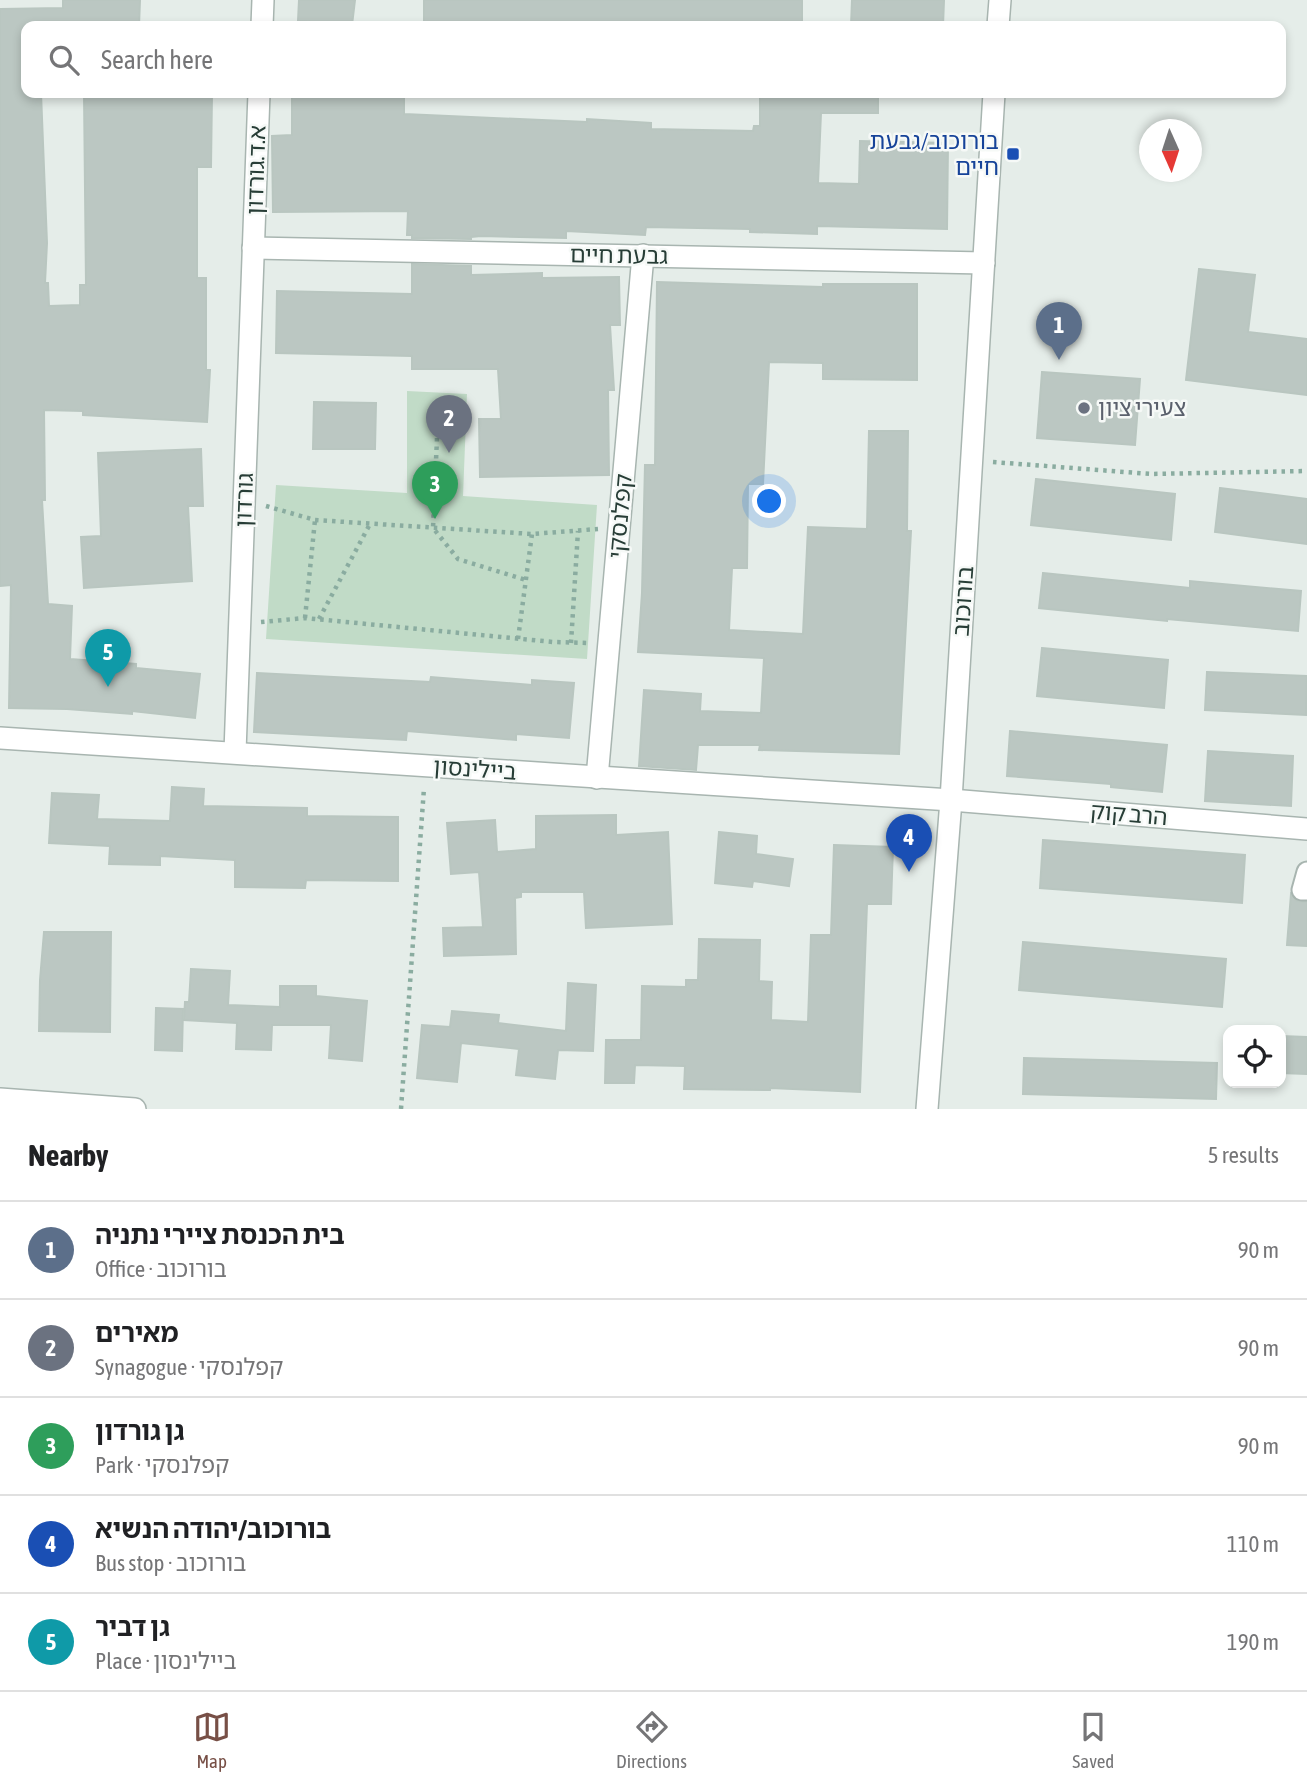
<!DOCTYPE html>
<meta charset="utf-8">
<style>
:root{--surface:#fff;--page:#f6f6f6;--text:#202124;--muted:#757577;--line:#e0e0e0;--accent:#774f46}
body{margin:0;font-family:"Asap Condensed","Noto Sans Hebrew",sans-serif;background:var(--page);color:var(--text)}
.controls{position:absolute;right:21px;bottom:21px;display:grid;overflow:hidden;border-radius:14px;box-shadow:0 4px 10px #0003}
.controls button{width:63px;height:63px;display:grid;place-items:center;padding:0;border:0;border-bottom:2px solid var(--line);background:var(--surface);color:var(--text);font:35px sans-serif}
.compass{position:absolute;left:1139px;top:119px;width:63px;height:63px;border-radius:50%;background:var(--surface);box-shadow:0 4px 10px #0003;rotate:177deg}
.you{position:absolute;left:770px;top:502px;width:24px;height:24px;margin:-18px;border:5px solid #fff;border-radius:50%;background:#1a73e8;box-shadow:0 0 0 10px #1a73e833}
.badge{display:grid;place-items:center;width:46px;height:46px;border-radius:50%;background:var(--accent);color:#fff;font-size:23px;font-weight:700}
.pin{position:absolute;translate:-50% -58px;filter:drop-shadow(0 2px 4px #0008)}
.pin::after{content:'';position:absolute;top:37px;width:24px;height:21px;background:inherit;clip-path:polygon(0 0,100% 0,50% 100%)}
.list{margin:0;padding:0;list-style:none}
h2{display:flex;justify-content:space-between;align-items:center;height:91px;margin:0;padding:0 28px;font-size:30px}
h2 small{font-size:23px;font-weight:400;color:var(--muted)}
.list li{display:grid;grid-template-columns:46px 1fr auto;gap:21px;align-items:center;box-sizing:border-box;height:98px;padding:0 28px;border-top:2px solid var(--line)}
.list b{display:block;font-size:26px;white-space:nowrap}
.list p{margin:0;font-size:23px;white-space:nowrap;color:var(--muted)}
.list em{font-size:23px;font-style:normal;color:var(--muted)}
.icon{flex:none;width:38px;height:38px;fill:none;stroke:currentColor;stroke-width:2;stroke-linecap:round;stroke-linejoin:round}
.map{position:relative;flex:none;width:1307px;height:1109px;overflow:hidden}
.search{position:absolute;background:var(--surface);box-shadow:0 4px 10px #0003;left:21px;right:21px;top:21px;height:77px;display:flex;align-items:center;gap:18px;box-sizing:border-box;padding:0 24px;border-radius:14px;color:var(--muted);font-size:26px}
.sheet{height:581px;background:var(--surface)}
nav{display:flex;justify-content:space-around;align-items:center;box-sizing:border-box;height:98px;border-top:2px solid var(--line);background:var(--surface);font-size:19px;color:var(--muted)}
nav a{display:grid;justify-items:center;gap:4px}
nav .on{color:var(--accent)}
.map>svg:first-child{display:block}
.green{fill:#c1dbc7}
.building{fill:#bbc7c2;stroke:#b9c6c0;stroke-width:2}
.lines{fill:none;stroke-linecap:round;stroke-linejoin:round}
.pedestrian-casing{stroke:#a8b5b0;stroke-width:23}
.minor-casing{stroke:#a8b5b0;stroke-width:24}
.tertiary-casing{stroke:#a8b5b0;stroke-width:24}
.path{stroke:#8aaca0;stroke-width:4.5;stroke-dasharray:3.5 5;stroke-linecap:butt}
.pedestrian{stroke:#fff;stroke-width:19}
.minor{stroke:#fff;stroke-width:21}
.tertiary{stroke:#fff;stroke-width:21}
.transit-dot{fill:#1a4fb4;stroke:#f6f9f7;stroke-width:2.5}
.worship-dot{fill:#6b7280;stroke:#f6f9f7;stroke-width:2.5}
.labels{text-anchor:middle;stroke-width:5;stroke-linejoin:round;paint-order:stroke}
.transit-label{font-size:23px;fill:#164399;stroke:#f6f9f7;text-anchor:end}
.street-label{font-size:23px;fill:#273d36;stroke:#f6f9f7}
.worship-label{font-size:23px;fill:#5b616d;stroke:#f6f9f7;text-anchor:start}
</style>
<div class="map">
<svg width="1307" height="1109" viewBox="0 0 1307 1109">
<rect width="100%" height="100%" fill="#e5ede9"/>
<polygon class="green" points="407,391 467,394 463,496 597,505 587,659 266,639 276,485 407,493"/>
<g class="building">
<polygon points="63,0 140,0 139,26 26,26 26,93 41,93 47,243 45,283 48,283 49,306 80,305 80,285 86,285 84,93 212,93 211,167 197,167 197,278 206,278 206,370 210,370 207,422 83,415 83,411 44,410 45,500 42,500 48,604 72,606 70,659 136,664 136,668 200,674 195,718 132,711 132,714 67,709 9,708 11,585 0,586 0,9 63,8"/>
<polygon points="299,0 355,0 352,25 298,21"/>
<rect x="424" y="0" width="378" height="26"/>
<polygon points="852,0 944,0 943,26 851,26"/>
<polygon points="292,93 404,93 404,114 587,122 587,119 651,123 651,129 753,131 754,126 760,126 760,93 878,93 878,113 821,113 818,183 859,184 860,141 948,143 947,229 817,226 817,234 750,232 750,229 646,227 645,235 566,231 566,238 481,236 471,237 471,239 412,238 412,235 407,235 408,211 273,212 272,136 292,135"/>
<polygon points="412,264 471,266 471,275 542,273 542,278 619,277 620,325 610,325 614,390 608,390 609,475 480,477 479,419 501,419 498,369 412,369 412,356 276,353 277,291 412,294"/>
<polygon points="1199,269 1255,275 1248,332 1307,339 1307,395 1186,380"/>
<polygon points="657,282 823,287 823,284 917,284 917,380 823,379 823,363 769,362 763,484 748,484 747,568 732,568 729,630 803,634 808,527 867,529 869,431 908,431 907,531 911,531 899,754 759,750 760,745 698,745 696,770 639,766 644,690 701,694 700,711 761,713 764,658 638,652 642,593 645,465 655,465"/>
<polygon points="1042,372 1140,379 1135,445 1037,438"/>
<polygon points="314,402 376,403 375,449 313,449"/>
<polygon points="201,449 203,506 188,506 192,581 84,588 81,537 101,536 98,453"/>
<polygon points="1036,479 1175,494 1171,540 1031,525"/>
<polygon points="1220,488 1307,499 1307,544 1215,532"/>
<polygon points="1043,573 1190,588 1190,581 1301,591 1298,631 1167,619 1167,621 1039,608"/>
<polygon points="1042,648 1168,660 1164,708 1037,696"/>
<polygon points="1207,672 1307,676 1306,715 1205,710"/>
<polygon points="257,673 430,682 431,677 532,685 532,680 574,683 569,738 516,734 516,740 407,731 406,740 254,732"/>
<polygon points="1010,731 1167,745 1162,792 1111,787 1111,784 1007,776"/>
<polygon points="1208,751 1293,756 1291,806 1205,801"/>
<polygon points="172,787 204,789 203,806 307,808 307,816 398,817 398,881 306,880 305,888 235,887 235,860 160,856 160,865 109,864 110,846 49,843 52,793 99,795 97,819 170,821"/>
<polygon points="616,815 616,835 668,832 672,924 586,928 584,892 521,892 521,897 515,898 516,954 444,956 443,928 483,927 479,872 451,874 447,823 495,820 497,852 536,849 536,816"/>
<polygon points="719,832 757,836 756,854 793,859 789,886 753,881 752,887 715,883"/>
<polygon points="1043,840 1245,855 1242,903 1040,888"/>
<polygon points="834,845 893,847 891,904 867,904 860,1092 770,1088 770,1090 684,1089 685,1066 635,1065 634,1083 605,1083 606,1040 641,1040 642,986 686,987 686,980 698,980 699,939 760,940 759,981 772,982 771,1020 808,1022 811,935 831,935"/>
<polygon points="1291,894 1297,901 1307,902 1307,946 1287,945"/>
<polygon points="44,932 111,932 110,1032 39,1031 40,980"/>
<polygon points="1023,942 1226,959 1222,1007 1019,990"/>
<polygon points="191,969 230,971 228,1005 280,1007 280,986 316,986 316,996 367,1001 362,1061 329,1058 331,1025 272,1025 271,1050 236,1049 237,1023 184,1020 185,1002 189,1002"/>
<polygon points="568,983 596,985 593,1051 558,1050 555,1079 516,1075 519,1049 461,1043 457,1082 417,1078 422,1025 450,1027 452,1011 499,1015 498,1023 566,1031"/>
<polygon points="156,1008 183,1009 182,1051 155,1050"/>
<polygon points="1281,1036 1307,1037 1307,1074 1281,1073"/>
<polygon points="1024,1058 1217,1063 1216,1099 1023,1094"/>
</g>
<g class="lines">
<g class="pedestrian-casing">
<polyline id="pedestrian" points="1307,872 1302,890 1307,890"/>
</g>
<g class="minor-casing">
<g id="minor">
<polyline points="262,26 263,0"/>
<polyline points="253,248 984,263"/>
<polyline points="0,738 951,800 1307,829"/>
<polyline points="235,752 259,93"/>
<polyline points="597,778 643,255"/>
<polyline points="0,1099 135,1109"/>
</g>
</g>
<g class="tertiary-casing">
<g id="tertiary">
<polyline points="998,26 1000,0"/>
<polyline points="927,1109 951,800 994,93"/>
</g>
</g>
<g class="path">
<polyline points="437,438 433,528 458,559 526,580"/>
<polyline points="993,462 1151,474 1307,471"/>
<polyline points="266,506 315,520 532,534 598,529"/>
<polyline points="305,618 315,520"/>
<polyline points="319,619 370,524"/>
<polyline points="261,622 305,618 553,642 587,643"/>
<polyline points="518,639 532,534"/>
<polyline points="571,643 578,531"/>
<polyline points="401,1109 424,788"/>
</g>
<use href="#pedestrian" class="pedestrian"/>
<use href="#minor" class="minor"/>
<use href="#tertiary" class="tertiary"/>
</g>
<rect class="transit-dot" x="1006" y="147" width="14" height="14" rx="3.5"/>
<circle class="worship-dot" cx="1084" cy="408" r="7"/>
<g class="labels">
<g class="transit-label">
<text x="999" y="149">בורוכוב/גבעת<tspan x="999" dy="26">חיים</tspan></text>
</g>
<g class="street-label">
<text transform="translate(256 170) rotate(-88)" y="8">א.ד.גורדון</text>
<text transform="translate(619 255) rotate(1)" y="8">גבעת חיים</text>
<text transform="translate(244 500) rotate(-88)" y="8">גורדון</text>
<text transform="translate(620 516) rotate(-85)" y="8">קפלנסקי</text>
<text transform="translate(963 601) rotate(-86)" y="8">בורוכוב</text>
<text transform="translate(475 769) rotate(4)" y="8">ביילינסון</text>
<text transform="translate(1129 814) rotate(5)" y="8">הרב קוק</text>
</g>
<g class="worship-label">
<text x="1098" y="416">צעירי ציון</text>
</g>
</g>
</svg>
<div class="controls">
<button><svg class="icon" aria-label="locate" viewBox="0 0 24 24"><circle cx="12" cy="12" r="6"/><path d="M12 2v4M12 18v4M2 12h4M18 12h4"/></svg></button>
</div>
<svg class="compass" viewBox="-18 -18 36 36"><path d="M0-13l5 13h-10z" fill="#e53935"/><path d="M0 13l5-13h-10z" fill="#757577"/></svg>
<div class="you"></div>
<div class="pin badge" style="left:1059px;top:360px;background:#5c6f8a">1</div>
<div class="pin badge" style="left:449px;top:453px;background:#6b7280">2</div>
<div class="pin badge" style="left:435px;top:519px;background:#2e9e5b">3</div>
<div class="pin badge" style="left:909px;top:872px;background:#1a4fb4">4</div>
<div class="pin badge" style="left:108px;top:687px;background:#0f9aa8">5</div>
<div class="search"><svg class="icon" aria-label="search" viewBox="0 0 24 24"><circle cx="10" cy="10" r="6"/><path d="M15 15l6 6"/></svg>Search here</div>
</div>
<section class="sheet">
<h2>Nearby<small>5 results</small></h2>
<ul class="list">
<li><span class="badge" style="background:#5c6f8a">1</span><div><b>בית הכנסת ציירי נתניה</b><p>Office · בורוכוב</p></div><em>90 m</em></li>
<li><span class="badge" style="background:#6b7280">2</span><div><b>מאירים</b><p>Synagogue · קפלנסקי</p></div><em>90 m</em></li>
<li><span class="badge" style="background:#2e9e5b">3</span><div><b>גן גורדון</b><p>Park · קפלנסקי</p></div><em>90 m</em></li>
<li><span class="badge" style="background:#1a4fb4">4</span><div><b>בורוכוב/יהודה הנשיא</b><p>Bus stop · בורוכוב</p></div><em>110 m</em></li>
<li><span class="badge" style="background:#0f9aa8">5</span><div><b>גן דביר</b><p>Place · ביילינסון</p></div><em>190 m</em></li>
</ul>
</section>
<nav>
<a class="on"><svg class="icon" aria-label="map" viewBox="0 0 24 24"><path d="M3 6l6-2 6 2 6-2v14l-6 2-6-2-6 2zM9 4v14M15 6v14"/></svg>Map</a>
<a><svg class="icon" aria-label="directions" viewBox="0 0 24 24"><path d="M12 3l9 9-9 9-9-9zM9 14v-3h6M13 9l2 2-2 2"/></svg>Directions</a>
<a><svg class="icon" aria-label="saved" viewBox="0 0 24 24"><path d="M7 4h10v16l-5-4-5 4z"/></svg>Saved</a>
</nav>
